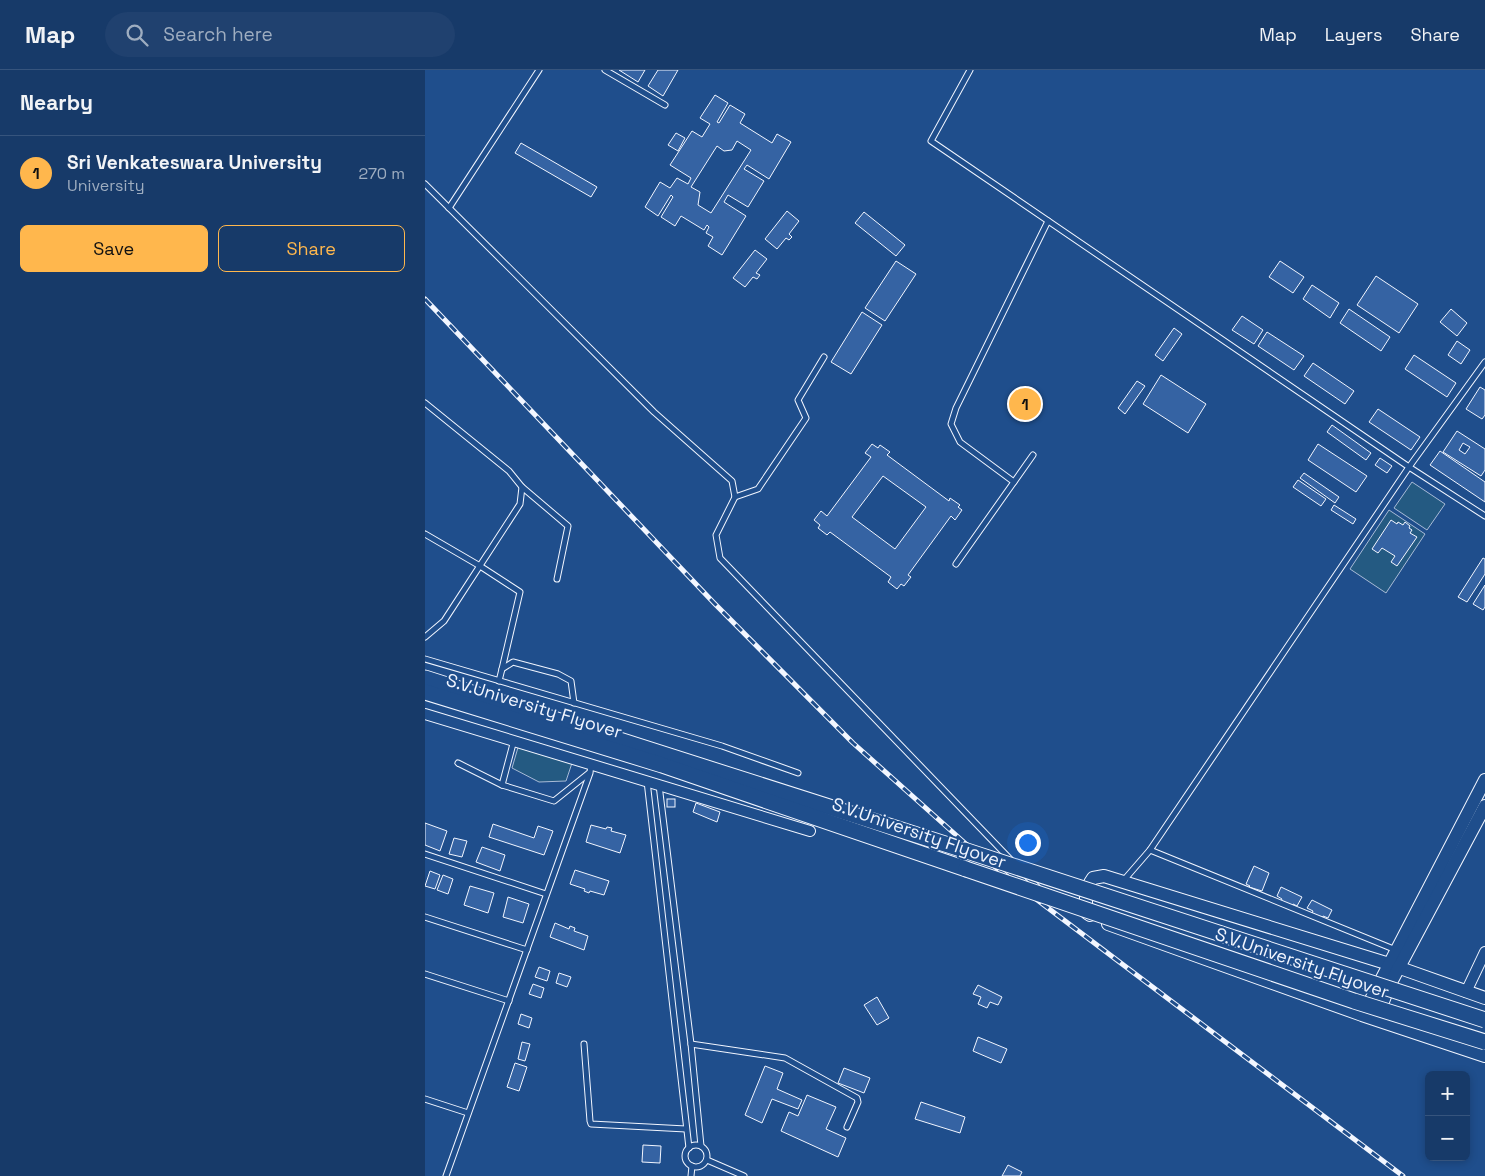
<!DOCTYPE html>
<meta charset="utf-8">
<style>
:root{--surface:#173a69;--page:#20416f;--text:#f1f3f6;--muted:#9eadc0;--line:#36547d;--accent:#ffb74d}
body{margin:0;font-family:"Space Grotesk",sans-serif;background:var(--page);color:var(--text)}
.controls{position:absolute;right:15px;bottom:15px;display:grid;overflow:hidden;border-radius:8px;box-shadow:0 2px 8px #0003}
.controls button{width:45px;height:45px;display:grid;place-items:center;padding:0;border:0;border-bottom:1px solid var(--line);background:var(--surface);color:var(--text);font:25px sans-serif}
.you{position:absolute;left:602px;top:772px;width:18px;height:18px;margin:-12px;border:4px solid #fff;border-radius:50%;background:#1a73e8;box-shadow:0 0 0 8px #1a73e833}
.badge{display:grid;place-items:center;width:32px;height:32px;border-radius:50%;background:var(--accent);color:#111;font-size:16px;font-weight:700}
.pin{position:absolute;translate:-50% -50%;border:2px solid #fff;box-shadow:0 1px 5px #0006}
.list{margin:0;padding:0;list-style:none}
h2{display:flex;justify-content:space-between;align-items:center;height:65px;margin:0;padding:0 20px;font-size:21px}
h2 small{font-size:16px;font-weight:400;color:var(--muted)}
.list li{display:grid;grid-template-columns:32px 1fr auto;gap:15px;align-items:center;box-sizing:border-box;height:75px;padding:0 20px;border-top:1px solid var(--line)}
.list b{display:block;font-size:19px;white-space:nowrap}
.list p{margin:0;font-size:16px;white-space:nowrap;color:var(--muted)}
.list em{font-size:16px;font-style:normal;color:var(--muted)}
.actions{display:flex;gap:10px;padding:15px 20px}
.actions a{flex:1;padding:11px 0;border:1px solid var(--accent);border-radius:8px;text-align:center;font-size:18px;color:var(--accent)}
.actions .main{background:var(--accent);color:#111}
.icon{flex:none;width:28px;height:28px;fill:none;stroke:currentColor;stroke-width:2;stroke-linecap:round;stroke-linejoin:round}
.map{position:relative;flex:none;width:1060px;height:1106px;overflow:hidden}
header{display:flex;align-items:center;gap:30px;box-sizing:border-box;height:70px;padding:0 25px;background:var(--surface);border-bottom:1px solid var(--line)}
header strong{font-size:24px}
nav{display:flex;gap:28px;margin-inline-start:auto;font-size:18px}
.search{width:350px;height:45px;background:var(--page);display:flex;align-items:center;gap:12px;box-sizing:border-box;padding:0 18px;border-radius:28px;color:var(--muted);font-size:19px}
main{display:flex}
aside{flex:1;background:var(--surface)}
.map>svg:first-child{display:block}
.green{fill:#245a82;stroke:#a8bbd7}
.building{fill:#3563a3;stroke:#f2f6ff;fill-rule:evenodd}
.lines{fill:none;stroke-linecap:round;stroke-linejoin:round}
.service-casing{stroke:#f2f6ff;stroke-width:7}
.minor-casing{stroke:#f2f6ff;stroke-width:12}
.tertiary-casing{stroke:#f2f6ff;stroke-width:14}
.primary-casing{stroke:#f2f6ff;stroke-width:17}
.service{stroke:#1f4e8c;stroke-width:5}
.minor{stroke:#1f4e8c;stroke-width:10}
.tertiary{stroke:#1f4e8c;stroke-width:12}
.primary{stroke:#1f4e8c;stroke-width:15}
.rail-casing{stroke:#f2f6ff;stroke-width:5}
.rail{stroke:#1f4e8c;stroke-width:3;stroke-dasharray:9;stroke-linecap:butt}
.primary-bridge-casing{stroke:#f2f6ff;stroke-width:17;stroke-linecap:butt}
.primary-bridge{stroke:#1f4e8c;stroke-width:15}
.labels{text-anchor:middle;stroke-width:4;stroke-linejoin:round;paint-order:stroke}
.street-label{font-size:18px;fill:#f2f6ff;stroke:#1f4e8c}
</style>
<header>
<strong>Map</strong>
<div class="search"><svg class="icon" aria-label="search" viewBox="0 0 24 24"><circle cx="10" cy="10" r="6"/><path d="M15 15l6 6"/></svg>Search here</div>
<nav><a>Map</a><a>Layers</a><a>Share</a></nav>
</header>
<main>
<aside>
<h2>Nearby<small></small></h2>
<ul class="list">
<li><span class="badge">1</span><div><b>Sri Venkateswara University</b><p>University</p></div><em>270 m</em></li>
</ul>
<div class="actions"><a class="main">Save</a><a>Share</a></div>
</aside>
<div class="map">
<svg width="1060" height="1106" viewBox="0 0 1060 1106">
<rect width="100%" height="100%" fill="#1f4e8c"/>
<g class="green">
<polygon points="987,412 1020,434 1002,460 969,438"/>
<polygon points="964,440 1000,464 961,523 925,499"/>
<polygon points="94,674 148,690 141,711 114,712 87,698"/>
</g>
<g class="building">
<polygon points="194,0 220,0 213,12"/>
<polygon points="233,0 253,0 238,26 223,16"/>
<path d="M290,25L303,33L292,52L294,53L305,35L320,44L315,53L347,73L352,64L366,72L344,109L322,95L319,99L339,111L323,137L303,125L299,132L321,146L297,185L283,176L288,167L281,163L284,157L282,155L279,160L256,146L250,156L236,147L248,127L246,125L233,146L220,137L235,112L245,118L252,108L263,114L266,108L245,95L267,61L277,67L285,54L275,48ZM312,71L326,80L286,143L273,135L275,122L266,117L292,76L299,81L307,80Z"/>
<polygon points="251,63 260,68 253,81 243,75"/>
<polygon points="96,73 172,117 166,127 90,83"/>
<polygon points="362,141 374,151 364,164 367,167 364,170 361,168 352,179 340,169"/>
<polygon points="439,142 480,175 471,186 430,153"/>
<polygon points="330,180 342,189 331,203 335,205 332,209 328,207 320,217 308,208"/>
<polygon points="471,191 491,204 460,251 440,238"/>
<polygon points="855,191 879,207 868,223 844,207"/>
<polygon points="951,206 993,234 974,263 932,235"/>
<polygon points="887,215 914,233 905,248 878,229"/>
<polygon points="924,239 965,267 956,281 915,253"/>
<polygon points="1026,239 1042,253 1032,266 1015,252"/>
<polygon points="437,242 457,255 426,304 406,292"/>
<polygon points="817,246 838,260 829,274 807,260"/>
<polygon points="749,258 757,264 738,291 730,285"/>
<polygon points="842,262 879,286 869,300 833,276"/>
<polygon points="1032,271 1045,280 1036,294 1023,285"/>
<polygon points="989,285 1031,313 1022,327 980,299"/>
<polygon points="888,293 929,321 920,334 879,306"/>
<polygon points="736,305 781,334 763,363 718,334"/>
<polygon points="712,311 720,316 700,344 693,338"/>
<polygon points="1055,317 1060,320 1060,345 1057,349 1041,339"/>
<polygon points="953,339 995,367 986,380 944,352"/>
<polygon points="907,355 946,383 941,390 902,362"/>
<path d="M1032,361L1060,379V400L1056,406L1018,382ZM1038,373L1045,377L1040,384L1034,380Z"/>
<path d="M447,374L453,378L455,375L465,382L462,385L524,431L525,428L535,435L533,437L537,440L530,450L526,446L483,505L486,507L479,516L476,514L472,519L463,512L466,507L405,462L402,465L393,458L395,455L389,450L396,441L402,446L446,387L440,383ZM458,406L501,437L470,479L427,447Z"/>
<polygon points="893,374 942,406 931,422 883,390"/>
<polygon points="1015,381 1060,412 1060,432 1005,395"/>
<polygon points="955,388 967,396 962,403 950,395"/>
<polygon points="879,403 914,427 910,433 875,408"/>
<polygon points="873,410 901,429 896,436 868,417"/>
<polygon points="909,435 931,449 928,454 906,440"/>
<polygon points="966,450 972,454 973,452 978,455 980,452 985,456 984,458 987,460 985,463 992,467 972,496 966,492 970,486 957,478 953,483 947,479"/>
<polygon points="1058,488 1060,489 1060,504 1042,532 1033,527"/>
<polygon points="1060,515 1060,537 1058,540 1048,534"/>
<rect x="242" y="729" width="8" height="8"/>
<polygon points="271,733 295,742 292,752 268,742"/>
<polygon points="0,753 22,761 15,781 0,775"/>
<polygon points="68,754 109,768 113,756 128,761 119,785 64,767"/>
<polygon points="166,755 181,759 182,757 187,758 186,761 201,765 195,783 161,772"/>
<polygon points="29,768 42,771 37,787 24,784"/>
<polygon points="57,777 80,785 75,801 51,792"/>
<polygon points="829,796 844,803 837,821 824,817 825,816 821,814"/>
<polygon points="150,800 184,811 179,825 165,821 164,823 159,821 160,819 145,814"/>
<polygon points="5,801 15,805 10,819 0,816"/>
<polygon points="18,805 28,809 23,824 12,820"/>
<polygon points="45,816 69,823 63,843 39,835"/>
<polygon points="856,817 877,827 872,836 868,834 867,836 856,831 857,829 852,826"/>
<polygon points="83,827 104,834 98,853 78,847"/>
<polygon points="887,830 907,840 903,848 898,846 897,848 887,843 888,841 882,838"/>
<polygon points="130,853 144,859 145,856 150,858 149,861 163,866 159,880 125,867"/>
<polygon points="114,897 125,901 122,911 110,907"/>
<polygon points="134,903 146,907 142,917 131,913"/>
<polygon points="108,914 119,918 116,928 104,924"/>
<polygon points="553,915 577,927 573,935 565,932 562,938 553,934 556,927 548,924"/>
<polygon points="452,927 464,948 452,955 439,935"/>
<polygon points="96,944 107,948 104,958 93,954"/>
<polygon points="553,967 582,979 576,993 548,981"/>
<polygon points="97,972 105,974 100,991 93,989"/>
<polygon points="90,993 102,997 94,1021 82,1017"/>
<polygon points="340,996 358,1003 352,1019 377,1030 373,1039 347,1029 337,1053 320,1045"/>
<polygon points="419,998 445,1008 439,1023 413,1013"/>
<polygon points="382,1025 411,1037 401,1059 421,1068 413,1087 356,1061 364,1042 373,1046"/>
<polygon points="496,1032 540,1047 535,1063 490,1049"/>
<polygon points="218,1075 236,1076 235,1093 217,1092"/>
<polygon points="583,1095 597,1102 595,1106 577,1106"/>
</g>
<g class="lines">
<g class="service-casing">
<g id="service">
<polyline points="180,0 240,35"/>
<polyline points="545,0 506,71 984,397 725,780 699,810"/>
<polyline points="0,114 229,342 307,411 310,427 291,465 295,488 587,791"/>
<polyline points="24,138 114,0"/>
<polyline points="1060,292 984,397 1060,446"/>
<polyline points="0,333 84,401 97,417 95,434 19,551 0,567"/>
<polyline points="589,412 535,372 526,354 531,338 623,151"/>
<polyline points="97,417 143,456 132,509"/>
<polyline points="310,427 333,419 381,348 373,330 399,287"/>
<polyline points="0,464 55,496 95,522 77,599"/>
<polyline points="531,494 608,385"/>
<polyline points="0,589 297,676 373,703"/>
<polyline points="74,611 77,599 88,592 133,604 146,611 149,633"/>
<polyline points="89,670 77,715 129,731 164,703"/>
<polyline points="33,693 77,715"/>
<polyline points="222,711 264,1078"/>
<polyline points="234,715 266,974 276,1076"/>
<polyline points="725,780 971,880"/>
<polyline points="0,784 121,824"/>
<polyline points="600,804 613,818"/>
<polyline points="0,847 102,880"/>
<polyline points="0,904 84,931"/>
<polyline points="159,974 165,1051 166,1054 261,1059"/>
<polyline points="266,974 360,988 432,1028 433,1032 422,1057"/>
<polyline points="0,1029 43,1043"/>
<circle cx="271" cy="1086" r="11"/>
<polyline points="282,1090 319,1106"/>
<polyline points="21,1106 165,703 166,694"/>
<polyline points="266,1106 267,1096"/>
</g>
</g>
<g class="minor-casing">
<g id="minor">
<polyline points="0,644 385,761"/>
<polyline points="1041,922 1060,882"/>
</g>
</g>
<g class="tertiary-casing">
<g id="tertiary">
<path d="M665,845L662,843C660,829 660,819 668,808L679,806L961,893L1060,928"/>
<polyline points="683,854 937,945 1060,986"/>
<polyline points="939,943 1060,710"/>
<polyline points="952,947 964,916 1060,736"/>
</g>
</g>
<g class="primary-casing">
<g id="primary">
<polyline points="0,608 539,780"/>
<polyline points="0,622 237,695 541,799"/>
</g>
</g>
<use href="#service" class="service"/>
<use href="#minor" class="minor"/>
<use href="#tertiary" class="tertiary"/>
<use href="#primary" class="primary"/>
<g class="rail-casing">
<polyline id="rail" points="0,229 289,533 428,673 541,774 611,829 978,1106"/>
</g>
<use href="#rail" class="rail"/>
<g class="primary-bridge-casing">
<g id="primary-bridge">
<polyline points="539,780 1060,950"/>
<polyline points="541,799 929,931 1060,972"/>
</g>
</g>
<use href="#primary-bridge" class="primary-bridge"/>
</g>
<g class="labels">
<g class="street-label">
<text transform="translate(109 636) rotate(17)" y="6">S.V.University Flyover</text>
<text transform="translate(494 763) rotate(19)" y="6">S.V.University Flyover</text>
<text transform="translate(877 893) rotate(19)" y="6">S.V.University Flyover</text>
</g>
</g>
</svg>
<div class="controls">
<button>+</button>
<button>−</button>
</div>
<div class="you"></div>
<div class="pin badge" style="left:600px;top:334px">1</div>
</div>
</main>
